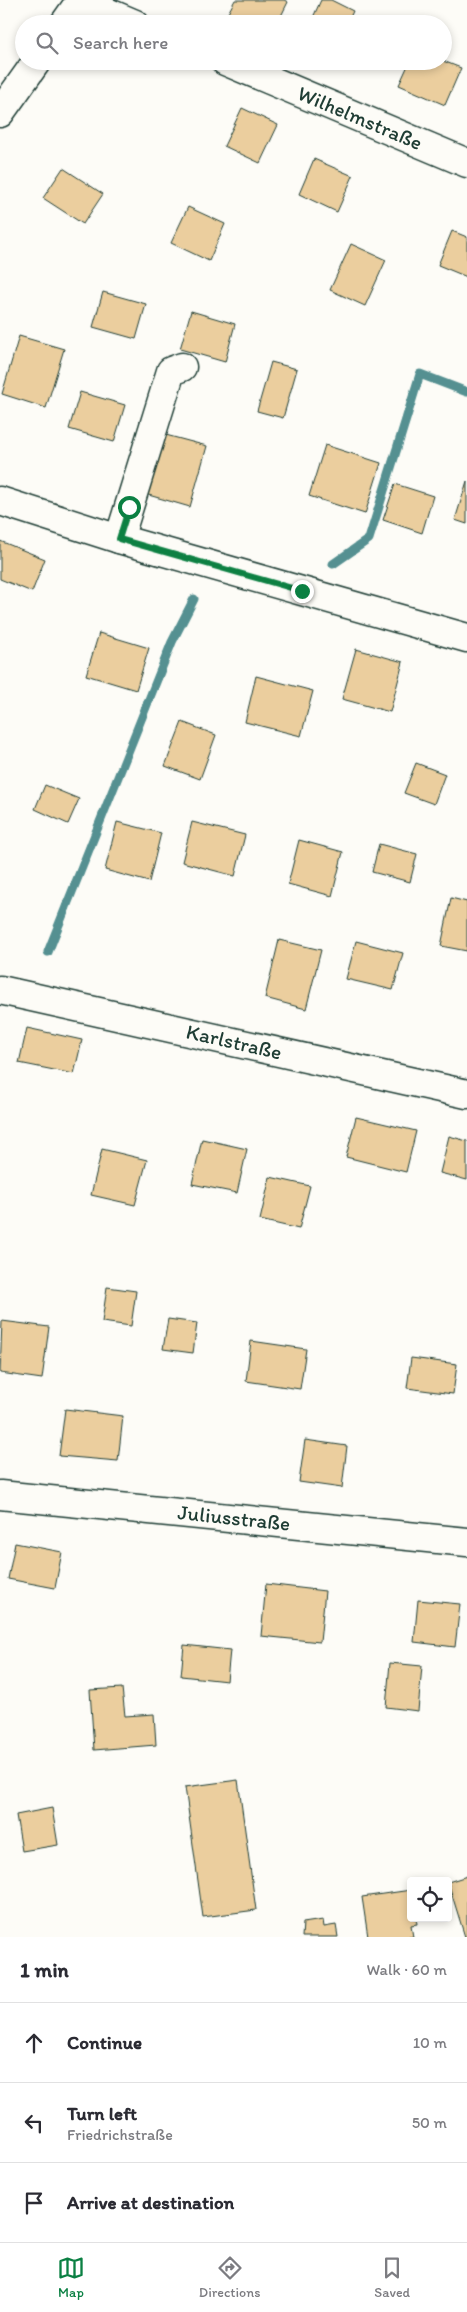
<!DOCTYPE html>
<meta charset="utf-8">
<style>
:root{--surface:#fff;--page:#f2f2f3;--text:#2b2b33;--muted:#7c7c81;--line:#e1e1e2;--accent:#0b8043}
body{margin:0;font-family:Itim,sans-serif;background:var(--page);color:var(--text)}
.controls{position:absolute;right:15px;bottom:15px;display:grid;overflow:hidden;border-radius:5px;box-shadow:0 2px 8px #0003}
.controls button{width:45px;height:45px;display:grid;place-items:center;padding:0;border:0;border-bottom:1px solid var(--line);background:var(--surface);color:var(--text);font:25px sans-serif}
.stop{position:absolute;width:15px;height:15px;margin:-11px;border:4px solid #0b8043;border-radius:50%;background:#fff}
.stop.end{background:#0b8043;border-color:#fff;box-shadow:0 1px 5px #0008}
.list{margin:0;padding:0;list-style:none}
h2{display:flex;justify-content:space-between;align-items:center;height:65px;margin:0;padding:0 20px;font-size:21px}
h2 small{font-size:16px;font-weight:400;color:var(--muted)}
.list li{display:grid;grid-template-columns:32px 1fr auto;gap:15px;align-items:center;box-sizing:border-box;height:80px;padding:0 20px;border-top:1px solid var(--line)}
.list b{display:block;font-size:19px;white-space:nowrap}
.list p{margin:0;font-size:16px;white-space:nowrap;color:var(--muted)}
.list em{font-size:16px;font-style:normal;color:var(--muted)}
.icon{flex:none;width:28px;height:28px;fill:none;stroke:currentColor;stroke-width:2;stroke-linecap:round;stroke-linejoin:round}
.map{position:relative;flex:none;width:467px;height:1937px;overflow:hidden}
.search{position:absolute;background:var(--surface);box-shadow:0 2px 8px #0003;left:15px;right:15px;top:15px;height:55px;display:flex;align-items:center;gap:12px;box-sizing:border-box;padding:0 18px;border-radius:28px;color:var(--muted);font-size:19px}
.sheet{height:305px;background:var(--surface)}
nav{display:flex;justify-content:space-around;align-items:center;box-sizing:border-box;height:70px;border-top:1px solid var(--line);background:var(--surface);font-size:14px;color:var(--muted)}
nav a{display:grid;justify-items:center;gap:2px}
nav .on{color:var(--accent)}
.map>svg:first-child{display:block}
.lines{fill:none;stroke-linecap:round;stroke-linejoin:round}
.stream{stroke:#549091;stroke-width:9}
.building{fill:#ebce9e;stroke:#1f3d34}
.minor-casing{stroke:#1f3d34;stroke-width:31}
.minor{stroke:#fdfcf7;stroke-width:28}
.route{stroke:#0b8043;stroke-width:6}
.labels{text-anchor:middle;stroke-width:5;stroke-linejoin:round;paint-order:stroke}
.street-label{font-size:21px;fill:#1f3d34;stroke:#fdfcf7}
</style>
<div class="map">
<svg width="467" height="1937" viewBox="0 0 467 1937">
<rect width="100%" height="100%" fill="#fdfcf7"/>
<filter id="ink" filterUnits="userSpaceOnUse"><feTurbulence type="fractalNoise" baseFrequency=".02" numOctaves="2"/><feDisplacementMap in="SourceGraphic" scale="10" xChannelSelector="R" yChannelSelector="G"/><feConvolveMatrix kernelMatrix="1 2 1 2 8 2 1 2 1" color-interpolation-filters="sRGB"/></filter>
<g filter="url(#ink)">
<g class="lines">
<g class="stream">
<polyline points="333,564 369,539 420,374 467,392"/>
<polyline points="48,952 172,642 194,599"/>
</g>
</g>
<g class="building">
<polygon points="235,0 284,0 288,2 277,24 245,24 227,15"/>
<polygon points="321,0 331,0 353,11 347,24 310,24"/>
<polygon points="410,61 443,61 461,68 445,105 399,85"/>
<polygon points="242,108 278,125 260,163 224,146"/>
<polygon points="314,159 353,176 337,212 299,194"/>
<polygon points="63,168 103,194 83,224 43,198"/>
<polygon points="188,207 225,224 209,261 171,243"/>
<polygon points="452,231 467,237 467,277 438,265"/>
<polygon points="351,244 386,260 365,306 330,290"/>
<polygon points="103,292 146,304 136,339 93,327"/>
<polygon points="191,311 235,324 225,362 180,349"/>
<polygon points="19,336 64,349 46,408 2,394"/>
<polygon points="271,362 297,369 283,418 257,411"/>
<polygon points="80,392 125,405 114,442 69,429"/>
<polygon points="162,434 207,446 190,507 145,494"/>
<polygon points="325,445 381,463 365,514 309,496"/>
<polygon points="467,481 467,524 455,520"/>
<polygon points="395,484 433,496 422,533 383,520"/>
<polygon points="0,541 45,559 32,592 0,579"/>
<polygon points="99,633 149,648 136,690 86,675"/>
<polygon points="356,649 403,662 390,712 342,699"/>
<polygon points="256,676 313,691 301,736 245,722"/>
<polygon points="182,722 216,735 200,779 165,766"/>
<polygon points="416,763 445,774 434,804 404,793"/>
<polygon points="45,785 79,799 68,824 35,809"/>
<polygon points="117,822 161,833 149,882 105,870"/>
<polygon points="192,822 245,835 235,876 182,862"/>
<polygon points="299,840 343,852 332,896 288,884"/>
<polygon points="379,844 417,854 410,882 372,872"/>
<polygon points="451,898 467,902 467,951 441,946"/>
<polygon points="279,940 321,950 306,1009 265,998"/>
<polygon points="356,941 403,953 393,990 346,979"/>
<polygon points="27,1028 82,1040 74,1074 19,1063"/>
<polygon points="356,1117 416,1131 406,1172 346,1157"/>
<polygon points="449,1136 467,1141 467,1180 440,1173"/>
<polygon points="202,1139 247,1149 237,1193 192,1184"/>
<polygon points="102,1149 147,1160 135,1205 91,1195"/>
<polygon points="270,1177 310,1186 299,1229 260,1220"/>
<polygon points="107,1287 136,1291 131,1326 102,1322"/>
<polygon points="168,1319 197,1323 193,1353 163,1349"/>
<polygon points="2,1321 49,1327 42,1379 0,1373"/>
<polygon points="251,1341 306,1349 300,1389 246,1381"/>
<polygon points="411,1358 457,1364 453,1394 407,1388"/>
<polygon points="65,1409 123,1416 118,1461 59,1456"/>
<polygon points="305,1440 347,1446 342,1488 299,1482"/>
<polygon points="15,1543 62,1552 55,1588 8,1579"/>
<polygon points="266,1584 325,1591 320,1642 261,1636"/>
<polygon points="418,1600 460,1604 455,1647 414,1642"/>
<polygon points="184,1645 230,1650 227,1681 181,1676"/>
<polygon points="390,1663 422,1666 418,1711 386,1707"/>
<polygon points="122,1688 125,1716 154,1714 156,1745 94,1750 90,1690"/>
<polygon points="238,1780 256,1910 203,1917 185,1787"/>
<polygon points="52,1808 58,1845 22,1851 16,1815"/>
<polygon points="467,1876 467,1937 465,1937 448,1882"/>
<polygon points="411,1890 411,1918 416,1918 417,1924 411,1925 413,1937 368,1937 362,1897"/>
<polygon points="323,1920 324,1927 336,1925 338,1937 302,1937 303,1923"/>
</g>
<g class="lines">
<g class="minor-casing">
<g id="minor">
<polyline points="81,1 135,24"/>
<polyline points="64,24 81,0"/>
<polyline points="225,61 467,163"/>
<polyline points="0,113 37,61"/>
<polyline points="0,501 119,539 467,638"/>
<polyline points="119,539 171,371 182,367"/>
<polyline points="0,990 467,1094"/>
<polyline points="0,1495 467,1542"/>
</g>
</g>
<use href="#minor" class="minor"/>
</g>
</g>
<g class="lines" filter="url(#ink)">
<polyline class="route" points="129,507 119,539 302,591"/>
</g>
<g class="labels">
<g class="street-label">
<text transform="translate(360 118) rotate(23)" y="7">Wilhelmstraße</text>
<text transform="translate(234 1042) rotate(13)" y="7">Karlstraße</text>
<text transform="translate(234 1518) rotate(6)" y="7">Juliusstraße</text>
</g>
</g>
</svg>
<div class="controls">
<button><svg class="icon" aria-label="locate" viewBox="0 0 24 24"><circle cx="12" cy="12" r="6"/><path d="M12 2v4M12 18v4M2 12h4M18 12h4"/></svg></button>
</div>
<div class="stop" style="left:129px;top:507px"></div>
<div class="stop end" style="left:302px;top:591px"></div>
<div class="search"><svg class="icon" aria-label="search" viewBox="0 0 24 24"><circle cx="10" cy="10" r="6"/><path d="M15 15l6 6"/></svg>Search here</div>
</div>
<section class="sheet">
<h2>1 min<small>Walk · 60 m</small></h2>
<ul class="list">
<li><svg class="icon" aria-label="ahead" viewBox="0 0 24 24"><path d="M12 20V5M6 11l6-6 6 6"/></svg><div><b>Continue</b></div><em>10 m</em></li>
<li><svg class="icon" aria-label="left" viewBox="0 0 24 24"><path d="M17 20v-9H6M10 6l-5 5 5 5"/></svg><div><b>Turn left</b><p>Friedrichstraße</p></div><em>50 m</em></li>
<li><svg class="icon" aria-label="arrive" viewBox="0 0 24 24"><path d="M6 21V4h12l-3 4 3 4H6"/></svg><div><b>Arrive at destination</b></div></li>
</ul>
</section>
<nav>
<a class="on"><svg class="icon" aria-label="map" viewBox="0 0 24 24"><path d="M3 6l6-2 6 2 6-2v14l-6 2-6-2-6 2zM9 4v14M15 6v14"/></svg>Map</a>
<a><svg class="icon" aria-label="directions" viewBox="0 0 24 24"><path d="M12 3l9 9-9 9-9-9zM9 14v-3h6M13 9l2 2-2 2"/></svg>Directions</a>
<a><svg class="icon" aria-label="saved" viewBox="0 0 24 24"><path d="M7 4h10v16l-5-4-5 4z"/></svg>Saved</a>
</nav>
